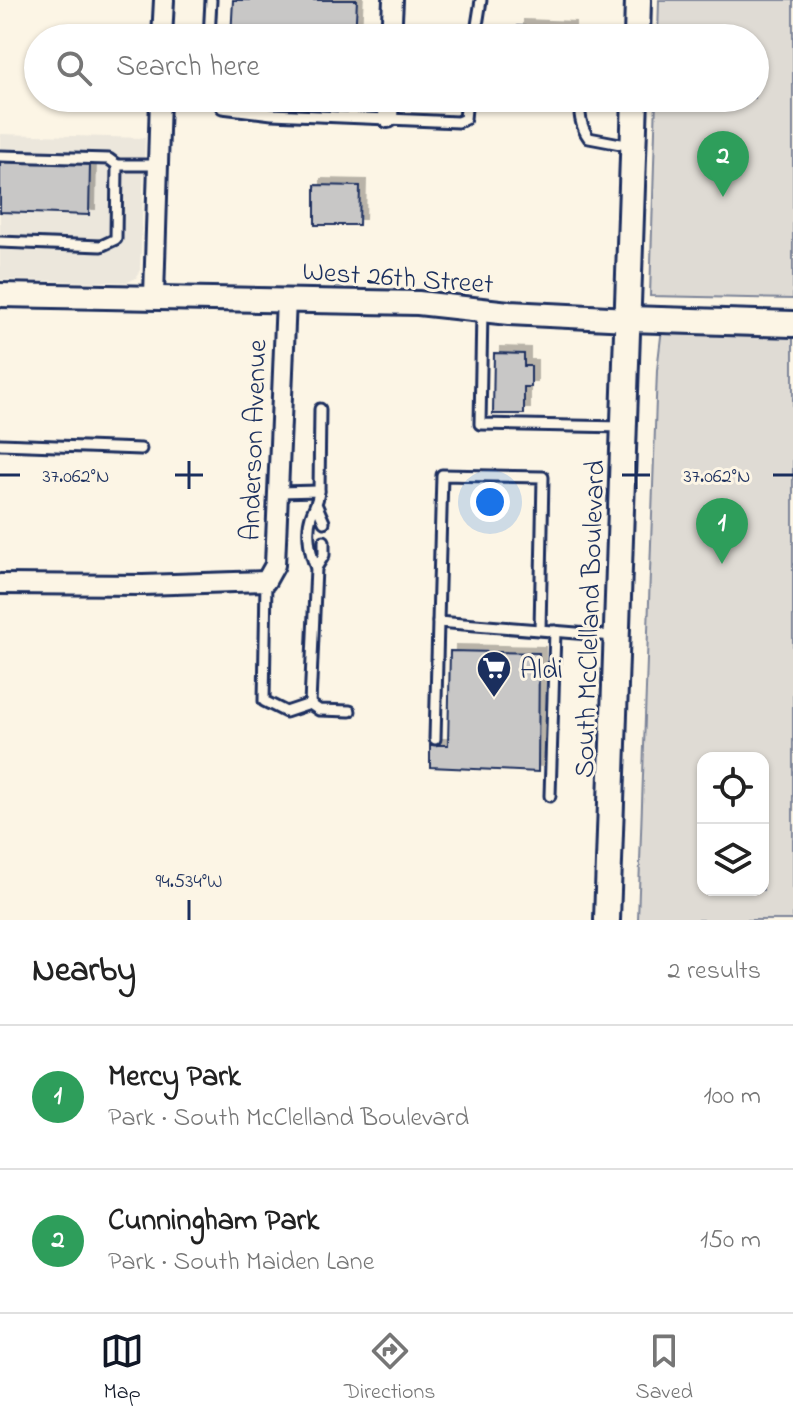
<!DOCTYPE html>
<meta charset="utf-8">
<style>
:root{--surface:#fff;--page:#f2f2f2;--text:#222;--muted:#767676;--line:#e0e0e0;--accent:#111827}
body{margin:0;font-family:"Indie Flower",sans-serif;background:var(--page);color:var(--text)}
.controls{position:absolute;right:24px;bottom:24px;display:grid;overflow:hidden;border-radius:16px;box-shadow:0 2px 6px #0004}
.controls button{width:72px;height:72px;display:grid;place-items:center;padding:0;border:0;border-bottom:2px solid var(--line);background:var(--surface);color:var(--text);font:40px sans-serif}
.you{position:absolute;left:490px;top:502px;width:28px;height:28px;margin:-20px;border:6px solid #fff;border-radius:50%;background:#1a73e8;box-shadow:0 0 0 12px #1a73e833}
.badge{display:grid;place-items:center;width:52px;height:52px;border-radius:50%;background:var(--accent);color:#fff;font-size:26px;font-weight:700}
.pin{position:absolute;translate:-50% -66px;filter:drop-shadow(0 2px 4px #0008)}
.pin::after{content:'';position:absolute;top:42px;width:28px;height:24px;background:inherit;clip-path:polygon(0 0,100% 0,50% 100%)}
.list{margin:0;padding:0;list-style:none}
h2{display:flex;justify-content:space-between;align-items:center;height:104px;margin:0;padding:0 32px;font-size:34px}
h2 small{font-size:26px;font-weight:400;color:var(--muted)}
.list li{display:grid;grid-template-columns:52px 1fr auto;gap:24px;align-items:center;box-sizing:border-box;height:144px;padding:0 32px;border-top:2px solid var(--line)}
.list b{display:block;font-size:30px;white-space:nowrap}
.list p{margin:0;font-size:26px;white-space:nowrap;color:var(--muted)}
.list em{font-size:26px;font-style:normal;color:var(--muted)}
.icon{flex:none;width:44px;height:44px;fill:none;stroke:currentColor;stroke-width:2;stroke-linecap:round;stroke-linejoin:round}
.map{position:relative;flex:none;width:793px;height:920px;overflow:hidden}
.search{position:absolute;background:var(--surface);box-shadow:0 2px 6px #0004;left:24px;right:24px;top:24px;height:88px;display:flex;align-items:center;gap:20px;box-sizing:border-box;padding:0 28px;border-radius:44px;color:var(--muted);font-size:30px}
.sheet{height:392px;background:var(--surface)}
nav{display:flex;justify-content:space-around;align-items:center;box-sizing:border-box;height:112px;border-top:2px solid var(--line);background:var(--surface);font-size:22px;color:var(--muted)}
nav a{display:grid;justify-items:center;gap:4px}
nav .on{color:var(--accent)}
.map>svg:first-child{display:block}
.built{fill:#ece7dc}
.green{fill:#dfdbd4;stroke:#7d8599;stroke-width:2;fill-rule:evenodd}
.building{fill:#c8c7c6;stroke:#1b2f5e;stroke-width:2;filter:url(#shadow)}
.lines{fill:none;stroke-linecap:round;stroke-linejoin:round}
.service-casing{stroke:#1b2f5e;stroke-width:15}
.minor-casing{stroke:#1b2f5e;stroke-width:24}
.tertiary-casing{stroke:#1b2f5e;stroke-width:28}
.secondary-casing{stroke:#1b2f5e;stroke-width:30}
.service{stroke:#fcf5e5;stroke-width:9}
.minor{stroke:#fcf5e5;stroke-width:18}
.tertiary{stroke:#fcf5e5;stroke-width:22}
.secondary{stroke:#fcf5e5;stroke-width:24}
.ticks{fill:none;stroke:#1b2f5e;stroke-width:3}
.labels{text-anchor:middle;stroke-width:6;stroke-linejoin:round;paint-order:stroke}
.street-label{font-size:28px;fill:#1b2f5e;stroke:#fcf5e5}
.poi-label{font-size:28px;fill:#1b2f5e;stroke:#fcf5e5;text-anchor:start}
.ticks-label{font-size:20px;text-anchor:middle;fill:#1b2f5e;stroke:#fcf5e5;stroke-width:6;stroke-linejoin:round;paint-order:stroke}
</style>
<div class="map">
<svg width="793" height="920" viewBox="0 0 793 920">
<defs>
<filter id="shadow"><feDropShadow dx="6" dy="-6" stdDeviation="0" flood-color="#0004"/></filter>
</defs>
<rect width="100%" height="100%" fill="#fcf5e5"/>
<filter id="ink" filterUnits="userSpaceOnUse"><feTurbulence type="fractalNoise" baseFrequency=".0125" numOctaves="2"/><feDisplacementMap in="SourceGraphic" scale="16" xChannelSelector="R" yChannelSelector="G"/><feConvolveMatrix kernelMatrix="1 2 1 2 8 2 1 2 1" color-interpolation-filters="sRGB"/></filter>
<g filter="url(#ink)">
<polygon class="built" points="0,134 145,138 140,270 136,278 128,282 0,280"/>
<g class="green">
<polygon points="659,0 793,0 793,299 650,296 656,98 755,98 755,38 658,38"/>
<path d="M663,320L793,324V920H638L657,370ZM703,758H763V890H703Z"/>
</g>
<g class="building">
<polygon points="233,0 357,0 355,38 231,37"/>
<polygon points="518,26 569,28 569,38 518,38"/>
<polygon points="534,98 563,98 562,103 534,102"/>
<polygon points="0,161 90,164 89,215 0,212"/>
<polygon points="315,185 360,186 359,225 315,225"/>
<polygon points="494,353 524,354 524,366 531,366 531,387 524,387 524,414 493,414"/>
<polygon points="450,651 539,653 538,772 430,767 430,745 448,745"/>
</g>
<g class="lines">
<g class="service-casing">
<g id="service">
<polyline points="209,38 211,0"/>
<polyline points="475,38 481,0"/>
<polyline points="216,98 222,108 272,114 458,122 465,119 467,98"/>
<path d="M580,98C579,113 580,126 589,138L631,146"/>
<polyline points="0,156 109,159 117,165"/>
<polyline points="0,242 101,246 116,239 117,165 158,165"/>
<polyline points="482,310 480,424 623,427"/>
<polyline points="0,444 141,449"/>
<polyline points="319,491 320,409"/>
<polyline points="317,506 324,522"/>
<polyline points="316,568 324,555 324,541"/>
<path d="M266,581L264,701L286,712L310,704L316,568C310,554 306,531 311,516C314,507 318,502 319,491L278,492"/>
<polyline points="540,630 543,477 442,475 438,622 614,636"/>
<polyline points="310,704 319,710 350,711"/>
<polyline points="435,739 438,622"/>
<polyline points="550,796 555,631"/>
</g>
</g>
<g class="minor-casing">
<g id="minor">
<polyline points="162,38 164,0"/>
<polyline points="391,38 393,0"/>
<polyline points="388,118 389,98"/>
<polyline points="154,296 160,98"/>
<polyline points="0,584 143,585 266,581 275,565 286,299"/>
</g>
</g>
<g class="tertiary-casing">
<polyline id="tertiary" points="0,295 418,303 509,313 629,319"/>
</g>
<g class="secondary-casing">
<g id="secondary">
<polyline points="637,38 638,0"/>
<polyline points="629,319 793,324"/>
<polyline points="607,920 635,98"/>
</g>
</g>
<use href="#service" class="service"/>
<use href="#minor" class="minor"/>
<use href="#tertiary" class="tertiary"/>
<use href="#secondary" class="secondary"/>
</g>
</g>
<path class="ticks" d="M189,461V489M636,461V489M0,475H20M175,475H203M622,475H650M773,475H793M189,900V920"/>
<defs>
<g id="supermarket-pin" transform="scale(1.8)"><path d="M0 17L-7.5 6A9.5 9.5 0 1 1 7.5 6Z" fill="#1b2f5e" stroke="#fcf5e5"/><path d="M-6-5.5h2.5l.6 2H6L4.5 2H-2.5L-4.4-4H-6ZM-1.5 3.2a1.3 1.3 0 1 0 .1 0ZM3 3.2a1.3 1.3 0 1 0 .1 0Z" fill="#fff"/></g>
</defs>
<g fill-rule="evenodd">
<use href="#supermarket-pin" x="494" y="668"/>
</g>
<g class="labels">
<g class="street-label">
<text transform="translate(398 276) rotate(4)" y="10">West 26th Street</text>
<text transform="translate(252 440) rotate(-88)" y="10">Anderson Avenue</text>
<text transform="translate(588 619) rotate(-88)" y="10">South McClelland Boulevard</text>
</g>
<g class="poi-label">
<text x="520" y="678">Aldi</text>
</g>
</g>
<g class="ticks-label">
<text x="76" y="482">37.062°N</text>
<text x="717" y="482">37.062°N</text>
<text x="189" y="887">94.534°W</text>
</g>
</svg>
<div class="controls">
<button><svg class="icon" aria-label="locate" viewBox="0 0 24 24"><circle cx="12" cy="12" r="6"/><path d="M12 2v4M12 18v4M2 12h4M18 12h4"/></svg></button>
<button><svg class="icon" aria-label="layers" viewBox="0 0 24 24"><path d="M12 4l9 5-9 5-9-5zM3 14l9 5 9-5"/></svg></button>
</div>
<div class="you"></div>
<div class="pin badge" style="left:722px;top:564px;background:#2e9e5b">1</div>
<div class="pin badge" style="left:723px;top:197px;background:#2e9e5b">2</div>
<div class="search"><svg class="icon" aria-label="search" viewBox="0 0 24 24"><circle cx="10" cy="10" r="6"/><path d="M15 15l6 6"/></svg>Search here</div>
</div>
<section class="sheet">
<h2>Nearby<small>2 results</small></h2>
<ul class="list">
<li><span class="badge" style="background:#2e9e5b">1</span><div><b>Mercy Park</b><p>Park · South McClelland Boulevard</p></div><em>100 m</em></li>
<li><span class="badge" style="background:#2e9e5b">2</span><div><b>Cunningham Park</b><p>Park · South Maiden Lane</p></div><em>150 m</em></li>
</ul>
</section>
<nav>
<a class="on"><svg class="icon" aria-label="map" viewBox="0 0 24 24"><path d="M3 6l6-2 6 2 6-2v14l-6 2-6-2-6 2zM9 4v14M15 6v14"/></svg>Map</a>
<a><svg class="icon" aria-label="directions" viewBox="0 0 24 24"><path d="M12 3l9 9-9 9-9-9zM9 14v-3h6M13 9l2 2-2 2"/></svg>Directions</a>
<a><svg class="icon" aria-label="saved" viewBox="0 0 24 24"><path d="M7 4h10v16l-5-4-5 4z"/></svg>Saved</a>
</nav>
